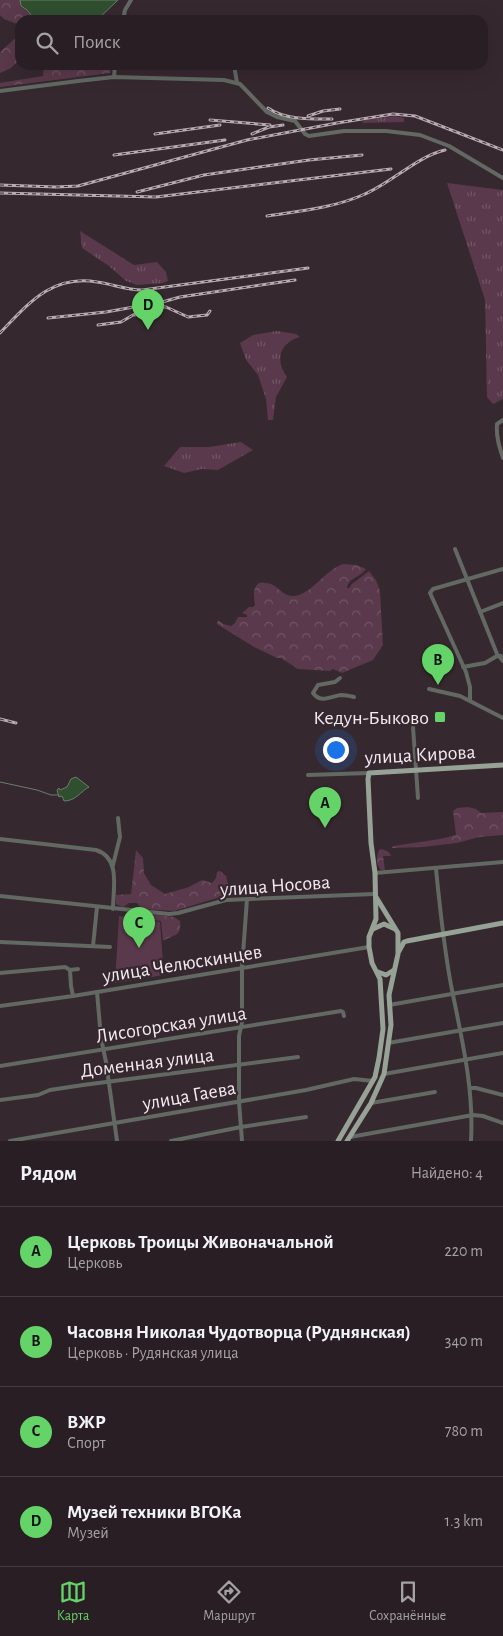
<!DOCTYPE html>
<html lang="ru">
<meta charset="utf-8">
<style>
:root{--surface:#281e23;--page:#342b30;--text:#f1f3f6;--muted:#a5a2a6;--line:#443c41;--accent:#64d468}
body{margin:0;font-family:"Alegreya Sans",sans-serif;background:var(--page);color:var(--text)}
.you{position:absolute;left:335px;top:749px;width:18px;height:18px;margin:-12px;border:4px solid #fff;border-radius:50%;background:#1a73e8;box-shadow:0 0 0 8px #1a73e833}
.badge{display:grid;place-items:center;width:32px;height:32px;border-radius:50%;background:var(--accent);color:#111;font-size:16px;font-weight:700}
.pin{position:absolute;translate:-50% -41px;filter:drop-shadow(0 1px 2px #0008)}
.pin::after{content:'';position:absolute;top:26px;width:18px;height:15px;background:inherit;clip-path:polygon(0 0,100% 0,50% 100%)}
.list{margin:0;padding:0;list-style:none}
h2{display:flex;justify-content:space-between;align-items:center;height:65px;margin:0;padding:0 20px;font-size:21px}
h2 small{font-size:16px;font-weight:400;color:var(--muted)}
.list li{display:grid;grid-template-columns:32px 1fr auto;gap:15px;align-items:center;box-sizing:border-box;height:90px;padding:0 20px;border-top:1px solid var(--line)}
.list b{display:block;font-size:19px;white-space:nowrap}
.list p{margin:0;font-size:16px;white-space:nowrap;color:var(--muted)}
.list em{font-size:16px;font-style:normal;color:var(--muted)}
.icon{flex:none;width:28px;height:28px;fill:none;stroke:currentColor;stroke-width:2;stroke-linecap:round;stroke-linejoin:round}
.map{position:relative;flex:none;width:503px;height:1141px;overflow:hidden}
.search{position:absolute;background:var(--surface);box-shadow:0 5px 20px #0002;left:15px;right:15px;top:15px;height:55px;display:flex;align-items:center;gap:12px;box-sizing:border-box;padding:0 18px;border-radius:15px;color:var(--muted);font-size:19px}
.sheet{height:425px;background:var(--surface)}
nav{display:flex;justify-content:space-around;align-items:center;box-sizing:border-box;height:70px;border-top:1px solid var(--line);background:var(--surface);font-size:14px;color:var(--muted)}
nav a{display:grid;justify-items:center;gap:2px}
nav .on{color:var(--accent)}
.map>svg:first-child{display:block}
.grass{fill:url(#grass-tufts)}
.forest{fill:url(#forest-crowns)}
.pitch{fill:#59394b}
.water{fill:#2f4f2f;stroke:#6a7e69}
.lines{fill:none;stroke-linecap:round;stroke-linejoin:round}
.stream{stroke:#6a7e69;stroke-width:1}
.minor{stroke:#626862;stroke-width:4}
.major{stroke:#97a296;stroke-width:5}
.rail-casing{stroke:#b7acb1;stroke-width:3}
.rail{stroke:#36282f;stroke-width:1;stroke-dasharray:4;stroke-linecap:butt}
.poi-dot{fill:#64d468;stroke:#36282f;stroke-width:2}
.labels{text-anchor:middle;stroke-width:4.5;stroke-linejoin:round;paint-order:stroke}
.poi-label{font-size:20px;fill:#f4eaef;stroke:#36282f;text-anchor:end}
.street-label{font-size:20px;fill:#f4eaef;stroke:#36282f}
</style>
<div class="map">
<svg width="503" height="1141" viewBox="0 0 503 1141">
<defs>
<pattern id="grass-tufts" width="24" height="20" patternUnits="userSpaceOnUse" patternTransform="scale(1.25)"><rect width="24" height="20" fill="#59394b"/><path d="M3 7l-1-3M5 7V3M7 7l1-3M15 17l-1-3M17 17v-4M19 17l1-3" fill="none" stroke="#715665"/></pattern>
<pattern id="forest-crowns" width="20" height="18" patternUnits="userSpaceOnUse" patternTransform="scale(1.25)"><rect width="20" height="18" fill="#59394b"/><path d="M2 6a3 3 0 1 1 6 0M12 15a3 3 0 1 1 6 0" fill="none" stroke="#715665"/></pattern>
</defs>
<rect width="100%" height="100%" fill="#36282f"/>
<g class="grass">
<polygon points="395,116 404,118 404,122 362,123 365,120"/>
<polygon points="447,183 503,190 503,399 493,404 487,397 485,300"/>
<polygon points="80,231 134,265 157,262 166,272 168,281 163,283 137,285 126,281 109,266 82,248"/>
<path d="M277,331L296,334L300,337C279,343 275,360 287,377L276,397L273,420H268L266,399L258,375L246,360L240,343L253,335Z"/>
<polygon points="241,442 253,450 218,470 202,469 184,473 164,466 180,447 209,447"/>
</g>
<g class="forest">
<polygon points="0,0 20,0 20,6 27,11 34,20 20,20 20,25 4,19 0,15"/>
<polygon points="20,34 20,59 11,68 0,73 0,52"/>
<path d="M44,65C67,65 88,67 111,67L110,73L0,87V83L43,76Z"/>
<path d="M343,564L356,565L366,569C361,577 348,578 347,588H349L352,584L369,571L376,580L380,591L383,645L373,660L342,673L333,669L330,671L298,669L281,658H277L254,647L217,624L218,620L223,624L231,626L235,623L238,617H247V615L242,613L249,607H253L255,605C254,597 252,588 259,583C278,580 279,596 294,596C311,595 326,569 343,564Z"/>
<polygon points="468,807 476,809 481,813 503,812 503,835 479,837 457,843 423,847 392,848 393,846 440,839 456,835 453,811 457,808"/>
<path d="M382,849L389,852L391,856H383L385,870H381C376,865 376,857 379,850Z"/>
<polygon points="136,850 143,858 144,873 151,885 165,894 189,887 202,880 212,883 216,878 217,872 220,871 226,876 228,884 236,884 235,896 224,896 174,911 141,909 137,903 129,903 123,907 116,904 116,895 131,894"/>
<path d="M139,913L174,917L180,921C182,937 174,934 163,941L161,921L137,918Z"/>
</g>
<polygon class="pitch" points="119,916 160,922 164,975 115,983"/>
<g class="water">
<polygon points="20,0 118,0 97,20 35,20 27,10 21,6"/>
<path d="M76,777L89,787C81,791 76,801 64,801L62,796L59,797L57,790L59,788L60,790L67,787L71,779Z"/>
</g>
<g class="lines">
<polyline class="stream" points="0,782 37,790 51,795 59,795"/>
<g class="minor">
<polyline points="123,20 125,10 131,0"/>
<polyline points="234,65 237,83"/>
<polyline points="114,77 115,65"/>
<polyline points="0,91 78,81 114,77 224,80 240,84 267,112 277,117 295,121 305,134 309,136 344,131 386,131 420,135 449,146 503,178"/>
<path d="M503,420L497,424C496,436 499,446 503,458"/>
<polyline points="455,549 497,654 503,661"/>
<polyline points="480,612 503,603"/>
<polyline points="463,667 485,663 497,656 501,656"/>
<path d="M340,678L335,682L318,685L313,693C321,704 331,696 341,695C346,695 350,696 354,697"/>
<polyline points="429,689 460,696 503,718"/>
<polyline points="470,700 470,687 466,672 430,593 433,589 503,569"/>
<polyline points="413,727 418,798"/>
<polyline points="308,775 369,773"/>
<path d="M0,839L96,850C121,858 113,888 113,909"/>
<polyline points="113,865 120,837 118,818"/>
<path d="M436,869C440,909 444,950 452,990C462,1040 474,1089 471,1141"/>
<polyline points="375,873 503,862"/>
<polyline points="0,896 169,914 178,913 226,900 374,894"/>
<polyline points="0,942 110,947"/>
<polyline points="93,946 97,907"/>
<polyline points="70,970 71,986 73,996"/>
<polyline points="0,973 65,967 70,970 78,969"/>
<polyline points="97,992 101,1038 106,1062 117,1141"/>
<polyline points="389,1005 503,985"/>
<polyline points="0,1006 73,996 369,947"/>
<polyline points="388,1043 503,1023"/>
<polyline points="0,1066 341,1011 343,1012 344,1016"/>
<polyline points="384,1074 503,1053"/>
<polyline points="470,1088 476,1088 503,1095"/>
<polyline points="0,1100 38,1095 50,1090 83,1085 298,1057"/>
<polyline points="371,1103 435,1092"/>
<polyline points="350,1137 473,1115 483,1116 503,1123"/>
<polyline points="10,1141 306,1090 354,1079 373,1081"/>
<polyline points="171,1141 241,1127 306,1117"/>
<polyline points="242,1141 239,1102 239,1036 242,1022 242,968 247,899"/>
</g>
<g class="major">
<polyline points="373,929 384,924 395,929"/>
<polyline points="399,951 404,942 407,941 503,923"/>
<polyline points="378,972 386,975 394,970"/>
<polyline points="338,1141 375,1077 379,1058 383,1029 380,979 372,963 369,947 369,937 376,919 375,873 371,843 368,779 369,773 503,765"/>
<polyline points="347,1141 371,1103 384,1074 391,1025 389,995 398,954 398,933 376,897"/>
</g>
<g class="rail-casing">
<g id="rail">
<path d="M268,108C285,120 311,119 332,119"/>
<polyline points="308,116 323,111 340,109"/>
<polyline points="210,120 270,125"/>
<polyline points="155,134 220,125"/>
<polyline points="252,134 269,127 283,125"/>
<polyline points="114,155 225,140"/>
<polyline points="0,185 56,187 78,186 247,140 337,123 393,114 415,116 503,150"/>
<polyline points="137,192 204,175 309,160 362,155"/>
<polyline points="0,193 156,197 391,169"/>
<path d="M267,216C300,211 334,208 365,194C391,183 418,156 445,150"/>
<polyline points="155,306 166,307 188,317 207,315 210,311"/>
<polyline points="135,315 155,304 180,297 295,280"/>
<polyline points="48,318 106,312 145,305"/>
<polyline points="98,325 121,322 140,311"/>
<path d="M0,333C28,304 52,274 97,282C112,284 127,290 142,290L308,268"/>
<polyline points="0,719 16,723"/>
</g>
</g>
<use href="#rail" class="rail"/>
</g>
<rect class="poi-dot" x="434" y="711" width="12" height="12" rx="2.5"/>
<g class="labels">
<g class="poi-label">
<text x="429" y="724">Кедун-Быково</text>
</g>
<g class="street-label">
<text transform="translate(420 754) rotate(-3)" y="7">улица Кирова</text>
<text transform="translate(275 885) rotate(-4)" y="7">улица Носова</text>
<text transform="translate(182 963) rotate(-9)" y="7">улица Челюскинцев</text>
<text transform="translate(171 1024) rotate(-9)" y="7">Лисогорская улица</text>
<text transform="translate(147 1062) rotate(-7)" y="7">Доменная улица</text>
<text transform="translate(189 1095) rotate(-10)" y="7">улица Гаева</text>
</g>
</g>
</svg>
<div class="you"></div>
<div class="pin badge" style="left:325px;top:828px">A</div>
<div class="pin badge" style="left:438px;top:685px">B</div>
<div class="pin badge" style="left:139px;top:948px">C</div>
<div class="pin badge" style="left:148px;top:330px">D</div>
<div class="search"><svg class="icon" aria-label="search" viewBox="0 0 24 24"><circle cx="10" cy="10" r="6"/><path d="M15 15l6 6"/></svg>Поиск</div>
</div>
<section class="sheet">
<h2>Рядом<small>Найдено: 4</small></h2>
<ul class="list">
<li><span class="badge">A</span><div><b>Церковь Троицы Живоначальной</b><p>Церковь</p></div><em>220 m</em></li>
<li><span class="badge">B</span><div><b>Часовня Николая Чудотворца (Руднянская)</b><p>Церковь · Рудянская улица</p></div><em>340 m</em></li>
<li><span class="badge">C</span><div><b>ВЖР</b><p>Спорт</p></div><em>780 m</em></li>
<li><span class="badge">D</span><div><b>Музей техники ВГОКа</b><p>Музей</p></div><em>1.3 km</em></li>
</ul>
</section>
<nav>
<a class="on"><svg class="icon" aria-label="map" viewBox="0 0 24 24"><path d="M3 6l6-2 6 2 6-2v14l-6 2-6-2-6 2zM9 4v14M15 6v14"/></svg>Карта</a>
<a><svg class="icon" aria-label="directions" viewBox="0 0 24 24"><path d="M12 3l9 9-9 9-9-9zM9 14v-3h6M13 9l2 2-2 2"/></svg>Маршрут</a>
<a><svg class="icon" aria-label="saved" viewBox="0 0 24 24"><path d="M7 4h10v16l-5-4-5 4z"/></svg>Сохранённые</a>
</nav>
